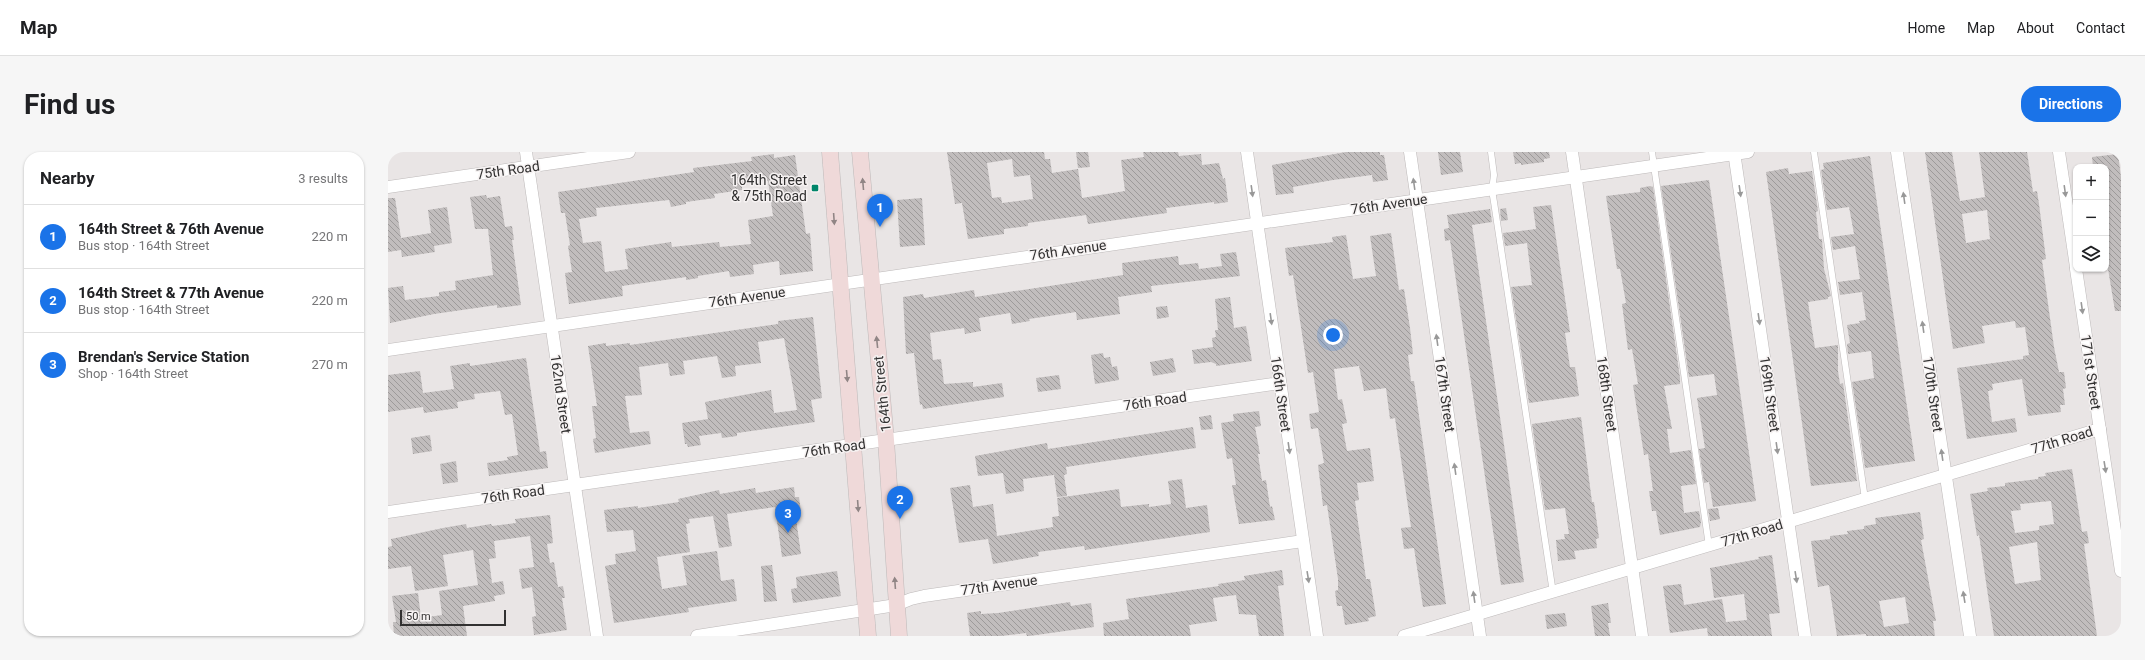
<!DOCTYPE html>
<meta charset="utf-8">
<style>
:root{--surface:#fff;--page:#f6f6f6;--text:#202124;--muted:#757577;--line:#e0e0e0;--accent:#1a73e8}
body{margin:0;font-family:Roboto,sans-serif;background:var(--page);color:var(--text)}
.controls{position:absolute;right:12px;top:12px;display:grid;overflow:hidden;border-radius:8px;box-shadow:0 1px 3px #0004}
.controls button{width:36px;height:36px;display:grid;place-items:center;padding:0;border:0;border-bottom:1px solid var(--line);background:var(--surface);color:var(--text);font:20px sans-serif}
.scale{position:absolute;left:12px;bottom:10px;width:106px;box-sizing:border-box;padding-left:4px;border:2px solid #323131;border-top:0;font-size:11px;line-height:14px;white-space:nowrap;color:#323131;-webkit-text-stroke:3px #f6f2f2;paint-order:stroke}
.you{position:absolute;left:945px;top:183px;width:14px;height:14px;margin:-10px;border:3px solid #fff;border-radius:50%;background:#1a73e8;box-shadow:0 0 0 6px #1a73e833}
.badge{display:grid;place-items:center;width:26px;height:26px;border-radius:50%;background:var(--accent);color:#fff;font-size:13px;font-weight:700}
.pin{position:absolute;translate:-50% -33px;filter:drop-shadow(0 1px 2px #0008)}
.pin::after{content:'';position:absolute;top:21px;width:14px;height:12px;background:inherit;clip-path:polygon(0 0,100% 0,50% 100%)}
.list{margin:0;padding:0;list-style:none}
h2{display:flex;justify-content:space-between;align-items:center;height:52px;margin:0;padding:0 16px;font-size:17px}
h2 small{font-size:13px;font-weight:400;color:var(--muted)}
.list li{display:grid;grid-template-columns:26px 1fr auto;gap:12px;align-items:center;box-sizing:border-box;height:64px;padding:0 16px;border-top:1px solid var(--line)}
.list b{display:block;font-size:15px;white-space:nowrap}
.list p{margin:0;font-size:13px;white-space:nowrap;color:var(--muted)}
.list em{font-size:13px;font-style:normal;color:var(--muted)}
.icon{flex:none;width:22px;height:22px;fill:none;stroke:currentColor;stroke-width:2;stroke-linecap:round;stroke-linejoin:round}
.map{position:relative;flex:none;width:1733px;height:484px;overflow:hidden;border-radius:16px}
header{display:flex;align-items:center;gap:24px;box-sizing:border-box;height:56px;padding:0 20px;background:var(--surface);border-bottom:1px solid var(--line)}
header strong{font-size:19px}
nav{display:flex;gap:22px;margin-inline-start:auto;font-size:14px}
.intro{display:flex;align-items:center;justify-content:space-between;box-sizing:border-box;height:96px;padding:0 24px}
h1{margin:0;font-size:28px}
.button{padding:10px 18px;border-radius:16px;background:var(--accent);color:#fff;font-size:14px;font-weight:700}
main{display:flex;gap:24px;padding:0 24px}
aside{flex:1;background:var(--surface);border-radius:16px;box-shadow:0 1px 3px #0004}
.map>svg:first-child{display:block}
.building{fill:url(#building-back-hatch);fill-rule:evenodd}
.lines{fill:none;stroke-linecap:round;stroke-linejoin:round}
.lane-casing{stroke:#bdb9b9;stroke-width:7}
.street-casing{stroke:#bdb9b9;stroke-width:13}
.secondary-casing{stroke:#bdb9b9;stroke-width:17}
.lane{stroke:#fff;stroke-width:6}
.street{stroke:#fff;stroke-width:12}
.secondary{stroke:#efd9d9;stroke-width:16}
.oneway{fill:#908585}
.oneway2{fill:#989898}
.poi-dot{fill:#00866a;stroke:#f6f2f2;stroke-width:1.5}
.labels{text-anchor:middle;stroke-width:3;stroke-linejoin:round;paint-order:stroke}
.street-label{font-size:14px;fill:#323131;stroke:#f6f2f2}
.poi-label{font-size:14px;fill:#323131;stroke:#f6f2f2;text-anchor:end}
</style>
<header>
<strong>Map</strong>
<nav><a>Home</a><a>Map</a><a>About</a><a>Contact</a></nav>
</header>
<div class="intro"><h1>Find us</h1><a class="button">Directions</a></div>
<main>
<aside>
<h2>Nearby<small>3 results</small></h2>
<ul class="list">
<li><span class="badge">1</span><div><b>164th Street &amp; 76th Avenue</b><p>Bus stop · 164th Street</p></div><em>220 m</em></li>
<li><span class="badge">2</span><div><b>164th Street &amp; 77th Avenue</b><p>Bus stop · 164th Street</p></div><em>220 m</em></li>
<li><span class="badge">3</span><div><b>Brendan's Service Station</b><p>Shop · 164th Street</p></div><em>270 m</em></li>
</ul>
</aside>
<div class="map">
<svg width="1733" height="484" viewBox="0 0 1733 484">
<defs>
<pattern id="building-back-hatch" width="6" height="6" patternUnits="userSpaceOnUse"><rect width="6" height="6" fill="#c1bdbd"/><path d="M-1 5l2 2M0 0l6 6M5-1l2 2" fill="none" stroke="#9d9a9a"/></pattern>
</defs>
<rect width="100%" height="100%" fill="#e9e5e5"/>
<g class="building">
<path d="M559,0H656L657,7H662L664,21L690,17L694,46L737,39L733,8L756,5L755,0H790L791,4L813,2L814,13L831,11L835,27L837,26L840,50L826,52V50L778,56L779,61L700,72L698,63L640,71V74L616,77V82L580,87L574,51L567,52ZM624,7L626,25L642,23L645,47L614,51L613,45L604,46L599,11Z"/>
<polygon points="688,0 700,0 702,15 690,16"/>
<polygon points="958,0 992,0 992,3 996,3 1000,28 985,30 984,23 945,28 905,35 906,41 888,43 884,13"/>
<polygon points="1050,0 1072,0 1075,20 1053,23"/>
<polygon points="1125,0 1161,0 1162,6 1156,7 1156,10 1133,13 1133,11 1127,12"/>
<path d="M1537,0H1564L1572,49L1597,45L1591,0H1639L1645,40L1649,39L1651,52L1658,107L1654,108L1666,195L1671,220H1676L1678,236L1675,237L1677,253H1672L1673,260L1640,264L1634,227L1604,232L1605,238L1600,239L1604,270L1627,266L1629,280L1579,287L1569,216L1635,207V204L1641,203L1637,175L1628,176L1627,169L1594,174L1597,191L1565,197ZM1599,58L1602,87L1578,91L1574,62Z"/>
<path d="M386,2V6L407,3L418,82L422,81L425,119L392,123L391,109L365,113L366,122L342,125L341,119L310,124V126L298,128V125L234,134L235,144L181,152L177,121L184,120L180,94L182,93L177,61H173L170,40L306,20L305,16L364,9L363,5ZM380,29L385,64L360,68L363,92L332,95L331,90L284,95L283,90L237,97L240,117L217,120L213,89L195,91L191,67L209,64L208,56L281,48L283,55L298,52V50L327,46L326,42L354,38V33Z"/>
<polygon points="1730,2 1733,25 1733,159 1727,159 1718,105 1718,15 1705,15 1704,5"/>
<polygon points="1482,4 1527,309 1477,316 1464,230 1486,226 1483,199 1460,202 1459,192 1462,191 1459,173 1472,171 1471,169 1478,168 1474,140 1452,143 1450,130 1472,127 1467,94 1445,98 1443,85 1466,82 1461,55 1439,58 1433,18 1436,17 1435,11"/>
<polygon points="1400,16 1401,22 1424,19 1430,59 1428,60 1431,87 1434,87 1436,117 1443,144 1440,145 1440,147 1420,150 1424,177 1427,196 1450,193 1450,219 1452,232 1455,231 1469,329 1423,334 1378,20"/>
<polygon points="1321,28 1368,349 1325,355 1321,330 1316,331 1311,297 1317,296 1309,246 1329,243 1326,222 1301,225 1273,34"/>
<polygon points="1262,34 1265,35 1292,226 1292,232 1276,234 1284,277 1279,277 1282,301 1303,298 1308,332 1293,334 1296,361 1311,359 1313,370 1312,375 1272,383 1268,359 1264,359 1261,339 1265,339 1260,302 1256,303 1245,233 1250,232 1244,197 1240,198 1234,152 1238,151 1232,117 1229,117 1218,44 1252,40 1252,36"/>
<polygon points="98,43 99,46 112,44 117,75 124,74 126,88 124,88 133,153 109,156 109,153 46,162 2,171 0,136 15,134 17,148 51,144 51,140 68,138 67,129 105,123 100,77 87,77 82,45"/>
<polygon points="0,46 7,46 13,86 43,81 40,58 59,55 64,91 46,94 47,100 14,105 13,98 0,100"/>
<polygon points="534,46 537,93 512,95 509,48"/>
<polygon points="1163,53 1182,180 1177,181 1182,215 1187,215 1191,244 1141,251 1123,135 1144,133 1139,91 1117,94 1115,81 1148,77 1145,55"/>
<polygon points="1118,56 1120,68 1113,69 1112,57"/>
<polygon points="1102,57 1104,70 1084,73 1136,430 1113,433 1062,88 1057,89 1056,77 1061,76 1059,63"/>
<polygon points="1003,81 1011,138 1016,137 1022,176 1025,202 1020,203 1023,229 1026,229 1058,452 1035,455 1026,396 1016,397 1013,376 1023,375 1007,266 1002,267 998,236 976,239 971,214 946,217 950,248 954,247 959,271 954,272 959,299 982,296 986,329 969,331 971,348 967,349 978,427 982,427 988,464 980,466 981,469 957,473 954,454 949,454 947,439 950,438 950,427 939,353 935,354 933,338 930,313 936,311 930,276 923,277 921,262 931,260 925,220 920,221 905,123 901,124 897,96 945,90 944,85 958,83 965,127 988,124 982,84"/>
<polygon points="848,100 852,124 763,134 764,140 730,145 732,162 689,168 688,160 641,167 642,169 624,172 622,161 591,166 593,179 577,182 576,176 542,181 545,208 553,207 556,232 585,230 585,235 614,231 616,245 535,257 534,252 532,253 526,201 518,202 515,145 535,142 536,146 586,138 587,145 735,123 734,111 790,104 791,113 810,111 811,117 834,114 832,102"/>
<polygon points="842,145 846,176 858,174 864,209 828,214 828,212 823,210 806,212 804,198 825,195 824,186 828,185 827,178 830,178 827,147"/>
<polygon points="779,154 781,165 769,167 768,155"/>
<polygon points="425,165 434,246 423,248 427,270 349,281 349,284 334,286 333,281 311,284 313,293 300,295 299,292 297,292 294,271 320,267 317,250 383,238 386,261 409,258 396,186 370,190 373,211 347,214 348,224 334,226 329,204 295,209 297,222 282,224 280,211 251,215 254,243 237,244 242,281 261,279 263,292 207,301 205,287 208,286 204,254 209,254 200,194 218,191 218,194 242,191 242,193 390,172 390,169"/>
<polygon points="715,201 716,206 722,205 724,215 729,214 731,228 707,232 703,203"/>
<polygon points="138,206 152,300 158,299 160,316 101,324 99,311 120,308 119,305 130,303 124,262 117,263 112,239 86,242 87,247 69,250 70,256 36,261 35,255 0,260 0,223 32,219 35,241 66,237 62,214 82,211 82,214"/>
<polygon points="785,206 788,220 765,224 762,210"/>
<polygon points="671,223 673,237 650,240 648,226"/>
<polygon points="871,259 873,274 867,275 872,302 870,302 874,329 878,328 882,355 884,354 887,368 851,372 844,333 848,333 844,306 839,307 833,271 846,269 845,262"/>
<polygon points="823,263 825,277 813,278 811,265"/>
<polygon points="1193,265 1204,350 1206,350 1211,386 1208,387 1209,396 1186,399 1188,407 1170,409 1168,388 1177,387 1176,382 1181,382 1177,356 1157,358 1144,272"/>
<polygon points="805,275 808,296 678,315 679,322 676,323 679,344 669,345 666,323 635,327 636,339 618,342 615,321 590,324 587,304 659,291 660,297"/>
<polygon points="42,283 44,299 25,302 23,286"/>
<polygon points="68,309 70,330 55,332 52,312"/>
<path d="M1684,317L1694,380L1699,379L1701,391L1696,392L1709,484H1606L1591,383L1589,384L1582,342L1600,339L1599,336L1617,334V331L1650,327V325L1658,324L1657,321ZM1663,349L1666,372L1651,374V378L1627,381L1623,359L1633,358L1632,352ZM1649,390L1653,428L1627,432L1621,395Z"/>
<polygon points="794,327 798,356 819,353 822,380 697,398 696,394 650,400 651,404 605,412 600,387 571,391 562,336 582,333 585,355 605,352 609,384 665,375 664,365 671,364 669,346 731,337 733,355 761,352 761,355 783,352 780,329"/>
<polygon points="406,335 407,345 411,345 413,360 407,360 413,402 394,405 387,355 339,362 344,394 331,396 325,364 301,367 302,371 298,372 302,400 269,405 274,437 299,433 294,404 329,399 333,429 346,427 349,449 300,456 301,460 226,471 217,414 228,412 227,402 248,399 245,378 219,380 216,358 250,354 250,356 291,350 290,347 331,338 332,342 367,336 368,341"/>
<polygon points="1330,356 1332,367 1322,369 1320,357"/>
<path d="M1532,360L1536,387L1533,388L1548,469H1545L1547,484H1478V482L1449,484L1441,433L1430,435L1423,389L1442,387V384L1460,382L1459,379L1476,377V374L1488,372L1487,366ZM1517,445L1521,471L1496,475L1491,449Z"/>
<polygon points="162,363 165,391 159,392 162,411 166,410 170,435 175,434 177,446 174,446 179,478 146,483 144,465 148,464 144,435 134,437 131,417 146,415 142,384 106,389 108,406 101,407 104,431 115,429 117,442 106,444 107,449 75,454 79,484 6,484 5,470 8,470 4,444 30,441 33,466 54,463 51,439 90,433 85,398 55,403 60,434 27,439 23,414 0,417 0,395 4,394 3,387 55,376 78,372 79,376 103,372 104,374 128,371 127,367"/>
<polygon points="1384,403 1392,461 1381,462 1384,484 1320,484 1319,476 1282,481 1275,434 1293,432 1296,453 1334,447 1338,470 1359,468 1356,442 1326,446 1322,416 1371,407 1370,405"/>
<polygon points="384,413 389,449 376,450 373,414"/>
<polygon points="894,418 896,433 890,434 896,484 871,484 868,463 851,462 848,443 825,446 829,469 801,473 803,484 716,484 715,471 741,467 738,447 831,434 830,432 857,428 856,424"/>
<polygon points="449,419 453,444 405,451 403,437 409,436 408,425"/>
<polygon points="682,450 683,454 703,451 706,475 641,484 639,484 638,481 613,484 582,484 579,461 593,459 593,462 610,461"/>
<polygon points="1220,451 1223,471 1220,471 1222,484 1207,484 1203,454"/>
<polygon points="1177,461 1179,474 1159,477 1157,463"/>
</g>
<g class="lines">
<g class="lane-casing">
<g id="lane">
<polyline points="1103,0 1106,23 1104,38 1106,50 1165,441"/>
<polyline points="1264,0 1321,394"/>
<polyline points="1426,0 1477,347"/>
</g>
</g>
<g class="street-casing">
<g id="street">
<polyline points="138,0 209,484"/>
<polyline points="859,0 929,484"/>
<polyline points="1022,0 1092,484"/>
<polyline points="1184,0 1254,484"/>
<polyline points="1346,0 1417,484"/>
<polyline points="1509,0 1582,484"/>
<polyline points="1671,0 1688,115"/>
<polyline points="0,35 241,0"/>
<polyline points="1688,117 1733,419"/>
<polyline points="0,198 1360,0"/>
<polyline points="0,360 892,231"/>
<polyline points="309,484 508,453 523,447 536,444 915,389"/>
<polyline points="1016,484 1712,277"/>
</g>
</g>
<g class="secondary-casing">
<g id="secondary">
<polyline points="442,0 480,484"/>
<polyline points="472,0 498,288 511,484"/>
</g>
</g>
<use href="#lane" class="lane"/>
<use href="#street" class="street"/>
<use href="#secondary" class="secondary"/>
</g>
<defs><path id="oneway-solid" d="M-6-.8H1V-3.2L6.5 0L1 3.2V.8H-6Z"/></defs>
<g class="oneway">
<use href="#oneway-solid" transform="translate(475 32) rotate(-95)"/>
<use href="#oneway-solid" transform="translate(446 67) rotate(86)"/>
<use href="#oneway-solid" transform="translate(489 190) rotate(-96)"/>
<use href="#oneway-solid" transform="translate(459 224) rotate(85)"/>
<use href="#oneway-solid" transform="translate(470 354) rotate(86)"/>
<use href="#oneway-solid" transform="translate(507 431) rotate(-94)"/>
</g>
<g class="oneway2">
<use href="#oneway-solid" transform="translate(1026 32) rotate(-98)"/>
<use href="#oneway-solid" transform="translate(864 39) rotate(82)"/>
<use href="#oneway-solid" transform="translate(1352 39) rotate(82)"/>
<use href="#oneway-solid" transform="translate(1677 39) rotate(82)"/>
<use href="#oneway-solid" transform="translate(1516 46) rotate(-98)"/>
<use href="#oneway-solid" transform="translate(1694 156) rotate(82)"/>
<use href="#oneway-solid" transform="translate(883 167) rotate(82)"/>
<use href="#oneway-solid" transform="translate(1371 167) rotate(82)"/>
<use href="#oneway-solid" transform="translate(1535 175) rotate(-98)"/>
<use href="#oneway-solid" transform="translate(1049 188) rotate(-98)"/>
<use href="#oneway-solid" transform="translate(901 296) rotate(82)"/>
<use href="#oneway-solid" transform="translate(1389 296) rotate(82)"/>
<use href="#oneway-solid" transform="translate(1554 303) rotate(-98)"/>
<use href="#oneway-solid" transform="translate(1717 315) rotate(81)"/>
<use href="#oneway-solid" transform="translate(1067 317) rotate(-98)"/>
<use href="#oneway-solid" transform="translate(920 425) rotate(81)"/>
<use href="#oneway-solid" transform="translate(1408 425) rotate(81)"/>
<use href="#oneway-solid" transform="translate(1086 445) rotate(-98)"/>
<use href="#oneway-solid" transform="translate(1576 445) rotate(-99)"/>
</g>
<rect class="poi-dot" x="423" y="32" width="8" height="8" rx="2"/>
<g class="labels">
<g class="street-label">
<text transform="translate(120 18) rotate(-8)" y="5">75th Road</text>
<text transform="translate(1001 52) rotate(-8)" y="5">76th Avenue</text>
<text transform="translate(680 98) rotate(-8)" y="5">76th Avenue</text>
<text transform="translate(359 145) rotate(-8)" y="5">76th Avenue</text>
<text transform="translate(1703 220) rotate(82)" y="5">171st Street</text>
<text transform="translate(173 242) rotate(82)" y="5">162nd Street</text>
<text transform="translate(494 242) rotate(-96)" y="5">164th Street</text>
<text transform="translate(893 242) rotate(82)" y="5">166th Street</text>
<text transform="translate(1057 242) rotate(82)" y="5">167th Street</text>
<text transform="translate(1219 242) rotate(82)" y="5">168th Street</text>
<text transform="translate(1382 242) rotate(82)" y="5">169th Street</text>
<text transform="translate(1545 242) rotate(82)" y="5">170th Street</text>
<text transform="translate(767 249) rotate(-8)" y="5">76th Road</text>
<text transform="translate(1674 288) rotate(-17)" y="5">77th Road</text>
<text transform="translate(446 296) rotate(-8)" y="5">76th Road</text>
<text transform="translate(125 342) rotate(-8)" y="5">76th Road</text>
<text transform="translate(1364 381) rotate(-17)" y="5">77th Road</text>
<text transform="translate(611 433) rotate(-8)" y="5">77th Avenue</text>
</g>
<g class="poi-label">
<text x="419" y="33">164th Street<tspan x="419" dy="16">&amp; 75th Road</tspan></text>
</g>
</g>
</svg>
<div class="controls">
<button>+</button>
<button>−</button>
<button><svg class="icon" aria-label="layers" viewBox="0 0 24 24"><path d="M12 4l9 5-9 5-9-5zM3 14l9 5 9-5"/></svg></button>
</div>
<div class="scale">50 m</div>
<div class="you"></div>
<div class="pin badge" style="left:492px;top:75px">1</div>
<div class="pin badge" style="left:512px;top:367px">2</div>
<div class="pin badge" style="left:400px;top:381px">3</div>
</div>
</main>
